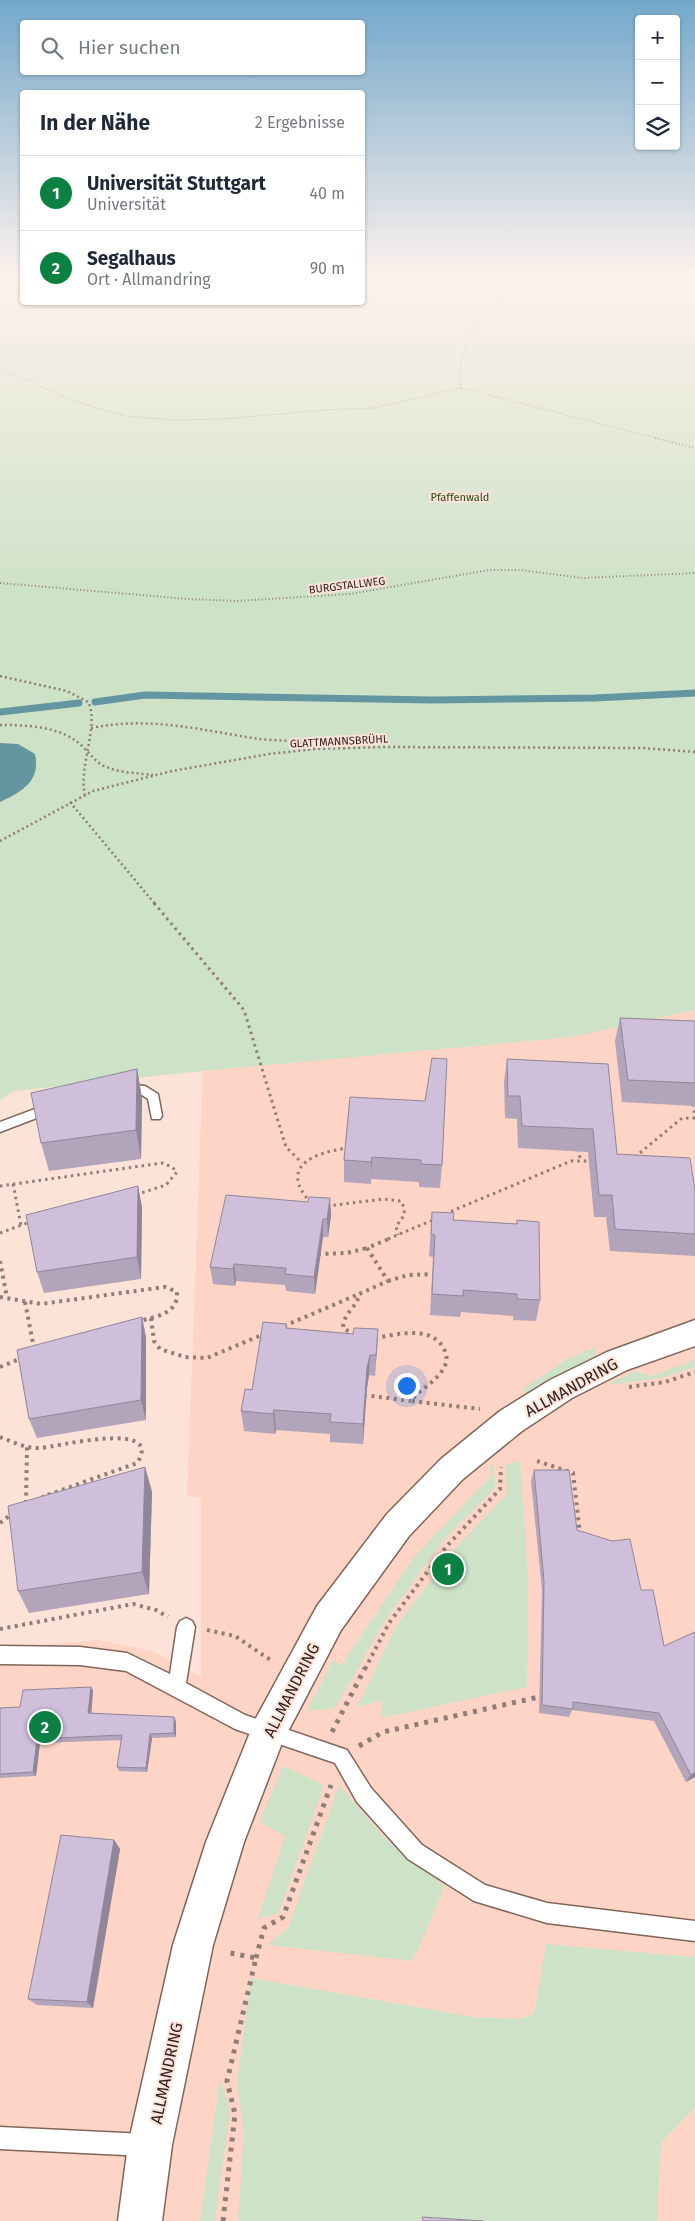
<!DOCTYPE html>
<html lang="de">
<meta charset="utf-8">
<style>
:root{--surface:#fff;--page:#f6f6f7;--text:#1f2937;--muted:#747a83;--line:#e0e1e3;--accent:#0b8043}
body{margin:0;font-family:"Fira Sans",sans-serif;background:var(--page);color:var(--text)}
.controls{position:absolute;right:15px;top:15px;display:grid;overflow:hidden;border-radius:5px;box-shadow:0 1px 4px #0004}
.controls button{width:45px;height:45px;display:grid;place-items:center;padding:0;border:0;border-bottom:1px solid var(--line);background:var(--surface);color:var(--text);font:25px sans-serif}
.you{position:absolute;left:406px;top:1385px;width:18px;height:18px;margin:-12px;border:4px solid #fff;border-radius:50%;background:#1a73e8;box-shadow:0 0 0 8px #1a73e833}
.badge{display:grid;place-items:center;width:32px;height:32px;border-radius:50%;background:var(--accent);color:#fff;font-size:16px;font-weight:700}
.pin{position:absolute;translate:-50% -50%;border:2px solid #fff;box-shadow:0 1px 5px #0006}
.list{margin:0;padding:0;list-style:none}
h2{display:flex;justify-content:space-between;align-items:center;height:65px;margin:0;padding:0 20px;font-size:21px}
h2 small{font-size:16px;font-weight:400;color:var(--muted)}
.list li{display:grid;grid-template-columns:32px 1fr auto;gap:15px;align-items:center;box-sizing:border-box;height:75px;padding:0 20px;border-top:1px solid var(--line)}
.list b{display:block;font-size:19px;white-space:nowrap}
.list p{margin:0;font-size:16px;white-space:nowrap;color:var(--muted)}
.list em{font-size:16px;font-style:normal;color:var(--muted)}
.icon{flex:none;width:28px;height:28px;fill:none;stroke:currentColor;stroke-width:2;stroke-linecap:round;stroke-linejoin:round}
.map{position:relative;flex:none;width:695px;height:2221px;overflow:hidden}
.search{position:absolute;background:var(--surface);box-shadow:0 1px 4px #0004;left:20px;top:20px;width:345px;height:55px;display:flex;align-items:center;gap:12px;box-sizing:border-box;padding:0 18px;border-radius:5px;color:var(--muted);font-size:19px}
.panel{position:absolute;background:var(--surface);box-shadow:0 1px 4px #0004;left:20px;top:90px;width:345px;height:215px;border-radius:5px}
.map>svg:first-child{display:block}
.built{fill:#fdd4c5}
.green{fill:#cee2c7}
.water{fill:#6396a0}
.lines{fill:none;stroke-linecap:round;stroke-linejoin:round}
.stream{stroke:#6396a0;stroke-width:7}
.service-casing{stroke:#81655a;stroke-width:3}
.minor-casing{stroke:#81655a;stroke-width:3}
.path-far5{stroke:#917d77;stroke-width:1;stroke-dasharray:1 2;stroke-linecap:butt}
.path-far4{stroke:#917d77;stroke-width:2;stroke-dasharray:1 2.5;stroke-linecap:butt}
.path-far3{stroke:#917d77;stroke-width:2.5;stroke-dasharray:2 3;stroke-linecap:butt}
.path-far2{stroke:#917d77;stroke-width:3;stroke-dasharray:2.5 4;stroke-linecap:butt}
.path-far1{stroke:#917d77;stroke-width:4;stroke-dasharray:3 4.5;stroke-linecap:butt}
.path{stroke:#917d77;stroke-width:5;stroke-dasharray:4 6;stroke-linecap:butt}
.service{fill:#fff;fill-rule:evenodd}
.minor{fill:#fff;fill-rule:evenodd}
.wall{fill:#b2a4bb}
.shaded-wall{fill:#918699}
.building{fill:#cfbfda;stroke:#918699}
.labels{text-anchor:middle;stroke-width:4;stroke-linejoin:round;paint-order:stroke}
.far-park-label{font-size:11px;fill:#274918;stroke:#fde2d8}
.far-street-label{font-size:11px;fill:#2e221e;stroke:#fde2d8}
.near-street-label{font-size:16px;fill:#2e221e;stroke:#fde2d8}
</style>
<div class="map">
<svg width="695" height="2221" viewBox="0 0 695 2221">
<rect width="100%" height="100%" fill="#fde2d8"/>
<polygon class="built" points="695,996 695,2221 0,2221 0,1654 42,1645 99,1640 152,1651 201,1677 201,1498 187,1496 203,1071"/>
<g class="green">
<polygon points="0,280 22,280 22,302 362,302 363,280 695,280 695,1010 572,1037 203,1071 14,1091 0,1100 0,802 26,788 18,744 0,743"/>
<polygon points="595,1347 596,1355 526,1395 524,1388 567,1359"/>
<polygon points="695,1360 695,1367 662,1378 606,1385 635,1371 651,1376"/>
<polygon points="520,1460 528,1576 527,1687 381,1718 382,1700 357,1707 396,1626 459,1544 507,1494 505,1465"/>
<polygon points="494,1464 495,1488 444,1540 385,1621 335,1708 307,1711 333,1660 341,1665 414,1557 491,1476 490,1466"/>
<polygon points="283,1766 324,1785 279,1913 258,1919 285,1836 259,1822"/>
<polygon points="339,1785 386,1839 445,1886 413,1961 267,1945 288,1928"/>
<polygon points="546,1944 695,1957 695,2107 661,2143 657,2221 474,2221 420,2218 421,2221 238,2221 244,2132 237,2080 251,1978 474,2017 520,2019 534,2014"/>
<polygon points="220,2078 230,2111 215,2221 200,2221"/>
</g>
<path class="water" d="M0,743L18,744L35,754C41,781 22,792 0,802Z"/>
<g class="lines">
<g class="stream">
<polyline points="95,702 145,695 433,700 595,698 695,693"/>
<polyline points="0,712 79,703"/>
</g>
<g class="service-casing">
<g id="service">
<polygon points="124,1084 145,1086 158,1094 162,1116 160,1119 152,1119 148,1099 142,1095 120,1092 118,1089"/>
<polygon points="51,1103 55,1105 57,1108 55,1111 0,1132 0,1122"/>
<polygon points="186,1618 192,1621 195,1627 186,1683 245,1715 347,1750 371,1788 422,1845 485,1885 547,1903 695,1921 695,1941 547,1923 474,1901 408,1859 357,1802 335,1763 235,1729 126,1671 80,1665 0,1664 0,1646 80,1647 127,1653 170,1674 177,1627 180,1621"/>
<polygon points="0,2127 145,2134 153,2137 156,2145 153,2153 145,2156 0,2149"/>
</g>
</g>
<g class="minor-casing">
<polygon id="minor" points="695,1320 695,1346 627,1370 572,1398 522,1431 463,1479 409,1536 341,1630 282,1743 244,1842 213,1945 172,2145 162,2221 118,2221 128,2145 173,1945 206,1842 255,1720 317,1606 387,1514 441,1459 500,1411 550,1380 607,1352"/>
</g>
<g class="path-far5">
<polyline points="0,301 22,283"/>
<polyline points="0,368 71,400 125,416 174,420 223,419 324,410 374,408 461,388 660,439"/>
<path d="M461,388C457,356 469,327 496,307C511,296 533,289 551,280"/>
</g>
<g class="path-far4">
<polyline points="655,438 695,448"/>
<polyline points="0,583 188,599 237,601 350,594 489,570 520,570 583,578 695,573"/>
</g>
<g class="path-far3">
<path d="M0,676L67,691L88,702C100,724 78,767 85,795"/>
<path d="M0,725C27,725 60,726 81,745C89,752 94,761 104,766C119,773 137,773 153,775"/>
<path d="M91,728C151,716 200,730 259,739C276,741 301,739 315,749"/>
<polyline points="70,802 155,904"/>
<polyline points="0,841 93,791 172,771 269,754 315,749 385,747 642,748 695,752"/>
</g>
<g class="path-far2">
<polyline points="154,903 244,1010 286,1147 302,1163"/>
<polyline points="693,1104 695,1116"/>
<polyline points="579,1149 580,1161"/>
<polyline points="635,1157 682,1118 695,1118"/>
<polyline points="13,1184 21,1225"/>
<polyline points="0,1186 162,1163 172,1167 177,1172 166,1185 138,1194"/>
<path d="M311,1203C277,1166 315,1152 349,1148"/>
<path d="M327,1206L384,1199L401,1201C407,1212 404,1217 396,1226L398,1235"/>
<polyline points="445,1214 571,1161 591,1161"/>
<polyline points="0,1233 30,1222"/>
<polyline points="388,1239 433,1220"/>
</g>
<g class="path-far1">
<polyline points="318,1254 347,1253 367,1248"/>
<polyline points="0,1261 7,1298"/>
<polyline points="388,1281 408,1275 436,1274"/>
<path d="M0,1297L41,1304L165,1287L177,1292C178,1314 157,1316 140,1321"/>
<polyline points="25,1302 34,1348"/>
<polyline points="151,1318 154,1341 160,1349 185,1357 207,1358 264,1334"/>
<polyline points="284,1326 359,1294"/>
<path d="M355,1335L343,1328C343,1313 357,1308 359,1294L388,1281L367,1248L391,1238"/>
<path d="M375,1338C396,1335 431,1324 444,1349C448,1356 447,1364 442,1371C434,1383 420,1389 411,1401L480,1409"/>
<polyline points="0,1367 22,1358"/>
<polyline points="629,1387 665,1382 695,1372"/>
<polyline points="364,1395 411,1401"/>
<path d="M0,1437C13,1442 27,1449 41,1448C55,1447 166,1419 137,1463L42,1497"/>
<polyline points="537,1461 573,1473 580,1534"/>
<polyline points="26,1503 27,1447"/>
<polyline points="0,1523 13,1513"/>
<polyline points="0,1629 133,1604 156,1610 168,1617"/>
<polyline points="207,1630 235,1636 272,1661"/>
<polyline points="365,1669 389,1623 446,1547 500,1489 501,1467"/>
</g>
<g class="path">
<polyline points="332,1732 365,1668"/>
<polyline points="359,1746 383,1732 539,1697"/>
<polyline points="256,1958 264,1928 283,1917 331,1785"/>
<polyline points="223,2221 235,2114 227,2081 256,1958 225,1952"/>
</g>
<use href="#service" class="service"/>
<use href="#minor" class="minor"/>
</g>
<g class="wall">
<polygon points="620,1018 695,1021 695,1106 622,1102 615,1041"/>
<polygon points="507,1059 608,1064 617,1154 695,1190 695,1256 610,1251 606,1217 594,1217 588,1152 518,1148 517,1119 505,1118 504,1082"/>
<polygon points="137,1069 142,1098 141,1159 49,1171 41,1143"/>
<polygon points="350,1097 442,1165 440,1188 419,1187 419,1182 371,1179 371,1184 344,1182 344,1160"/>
<polygon points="138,1186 142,1208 141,1279 44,1293 37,1272"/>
<polygon points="330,1198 331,1216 328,1237 323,1237 315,1294 286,1291 285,1285 236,1281 235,1286 213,1284 210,1267 308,1202"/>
<polygon points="432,1212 453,1220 516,1224 517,1220 540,1300 536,1321 513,1320 513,1316 461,1312 460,1317 430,1315 433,1257 429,1256"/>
<polygon points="142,1317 146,1338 146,1420 37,1438 29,1419"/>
<polygon points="286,1324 287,1328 353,1334 378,1329 375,1376 369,1375 367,1388 363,1444 330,1442 330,1434 276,1430 275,1434 244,1431 241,1411"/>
<polygon points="145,1467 152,1492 149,1594 29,1613 18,1591"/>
<polygon points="534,1470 577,1530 641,1590 664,1646 695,1632 695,1777 686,1782 654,1721 572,1710 569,1717 539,1713 542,1590 531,1481"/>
<polygon points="91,1687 93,1691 91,1713 174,1717 176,1722 176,1737 152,1738 147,1772 119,1771 117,1767 122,1740 40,1743 36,1776 0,1778 0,1708 20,1707"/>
<polygon points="114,1840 120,1849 93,2008 37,2005 28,1999"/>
</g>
<g class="shaded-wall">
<polygon points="137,1069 142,1098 141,1159 136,1130"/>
<polygon points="372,1157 371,1179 371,1184 371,1162"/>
<polygon points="138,1186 142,1208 141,1279 137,1257"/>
<polygon points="330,1198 331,1216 328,1237 327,1219"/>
<polygon points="323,1219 323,1237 315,1294 314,1277"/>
<polygon points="234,1264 236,1281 235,1286 233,1269"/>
<polygon points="142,1317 146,1338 146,1420 141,1400"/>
<polygon points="378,1329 377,1350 375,1376 376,1355"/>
<polygon points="370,1355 369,1375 367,1388 363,1444 363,1424 367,1368"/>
<polygon points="274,1410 276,1430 275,1434 273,1414"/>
<polygon points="145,1467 152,1492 149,1594 142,1572"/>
<polygon points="91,1687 93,1691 91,1717 88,1713"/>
<polygon points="174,1717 176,1722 176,1737 174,1733"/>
<polygon points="150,1734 152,1738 147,1772 146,1768"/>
<polygon points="37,1739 40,1743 36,1776 33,1772"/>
<polygon points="695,1772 695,1777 686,1782 691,1775"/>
<polygon points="114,1840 120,1849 93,2008 87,2002"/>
</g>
<g class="building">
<polygon points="620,1018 695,1021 695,1083 628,1080"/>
<polygon points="432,1058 447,1059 442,1165 421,1164 421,1160 372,1157 371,1162 344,1160 350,1097 425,1101"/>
<polygon points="507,1059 608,1064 617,1154 690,1158 695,1190 695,1234 615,1229 612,1195 599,1195 593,1129 522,1126 520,1096 508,1096"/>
<polygon points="137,1069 136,1130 41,1143 31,1093"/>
<polygon points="138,1186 137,1257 37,1272 26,1215"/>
<polygon points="226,1195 308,1202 309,1197 330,1198 327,1219 323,1219 314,1277 285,1274 286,1268 234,1264 233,1269 210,1267"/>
<polygon points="432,1212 454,1213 453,1220 517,1224 517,1220 539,1222 540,1300 517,1299 517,1294 463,1290 463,1296 432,1294 435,1235 431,1234"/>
<polygon points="142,1317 141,1400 29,1419 17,1350"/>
<polygon points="263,1322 286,1324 286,1328 353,1334 354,1328 378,1329 376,1355 370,1355 367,1368 363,1424 330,1422 331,1414 274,1410 273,1414 241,1411 245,1389 252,1390"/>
<polygon points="145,1467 142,1572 18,1591 8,1506"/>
<polygon points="534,1470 569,1470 577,1530 612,1541 630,1539 641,1590 653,1590 664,1646 695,1632 695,1772 691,1775 659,1713 573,1702 573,1709 542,1705 544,1581"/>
<polygon points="91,1687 88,1713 174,1717 174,1733 150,1734 146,1768 117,1767 122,1735 37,1739 33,1772 0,1774 0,1708 20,1707 23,1690"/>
<polygon points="61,1835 114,1840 87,2002 28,1999"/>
<polygon points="422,2217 483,2221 423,2221"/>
</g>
<linearGradient id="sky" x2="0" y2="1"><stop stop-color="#73a8cb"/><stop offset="0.47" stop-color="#fef2ed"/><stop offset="1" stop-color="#fef2ed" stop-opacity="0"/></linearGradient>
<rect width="695" height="591" fill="url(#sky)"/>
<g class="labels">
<g class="far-park-label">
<text x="460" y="501">Pfaffenwald</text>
</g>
<g class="far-street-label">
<text transform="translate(347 585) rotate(-7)" y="4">BURGSTALLWEG</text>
<text transform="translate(339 741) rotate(-3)" y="4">GLATTMANNSBRÜHL</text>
</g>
<g class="near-street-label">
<text transform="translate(571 1387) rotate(-29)" y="6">ALLMANDRING</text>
<text transform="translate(291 1690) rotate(-63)" y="6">ALLMANDRING</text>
<text transform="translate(166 2073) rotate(-78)" y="6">ALLMANDRING</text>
</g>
</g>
</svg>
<div class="controls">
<button>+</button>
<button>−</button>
<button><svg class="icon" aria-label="layers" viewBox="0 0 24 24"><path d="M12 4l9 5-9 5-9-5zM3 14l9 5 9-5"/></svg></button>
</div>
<div class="you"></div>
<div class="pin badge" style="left:448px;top:1569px">1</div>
<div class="pin badge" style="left:45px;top:1727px">2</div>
<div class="search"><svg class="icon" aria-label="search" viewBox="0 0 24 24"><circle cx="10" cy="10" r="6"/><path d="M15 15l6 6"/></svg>Hier suchen</div>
<section class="panel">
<h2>In der Nähe<small>2 Ergebnisse</small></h2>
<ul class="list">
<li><span class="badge">1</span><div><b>Universität Stuttgart</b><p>Universität</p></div><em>40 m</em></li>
<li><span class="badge">2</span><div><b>Segalhaus</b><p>Ort · Allmandring</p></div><em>90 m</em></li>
</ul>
</section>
</div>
